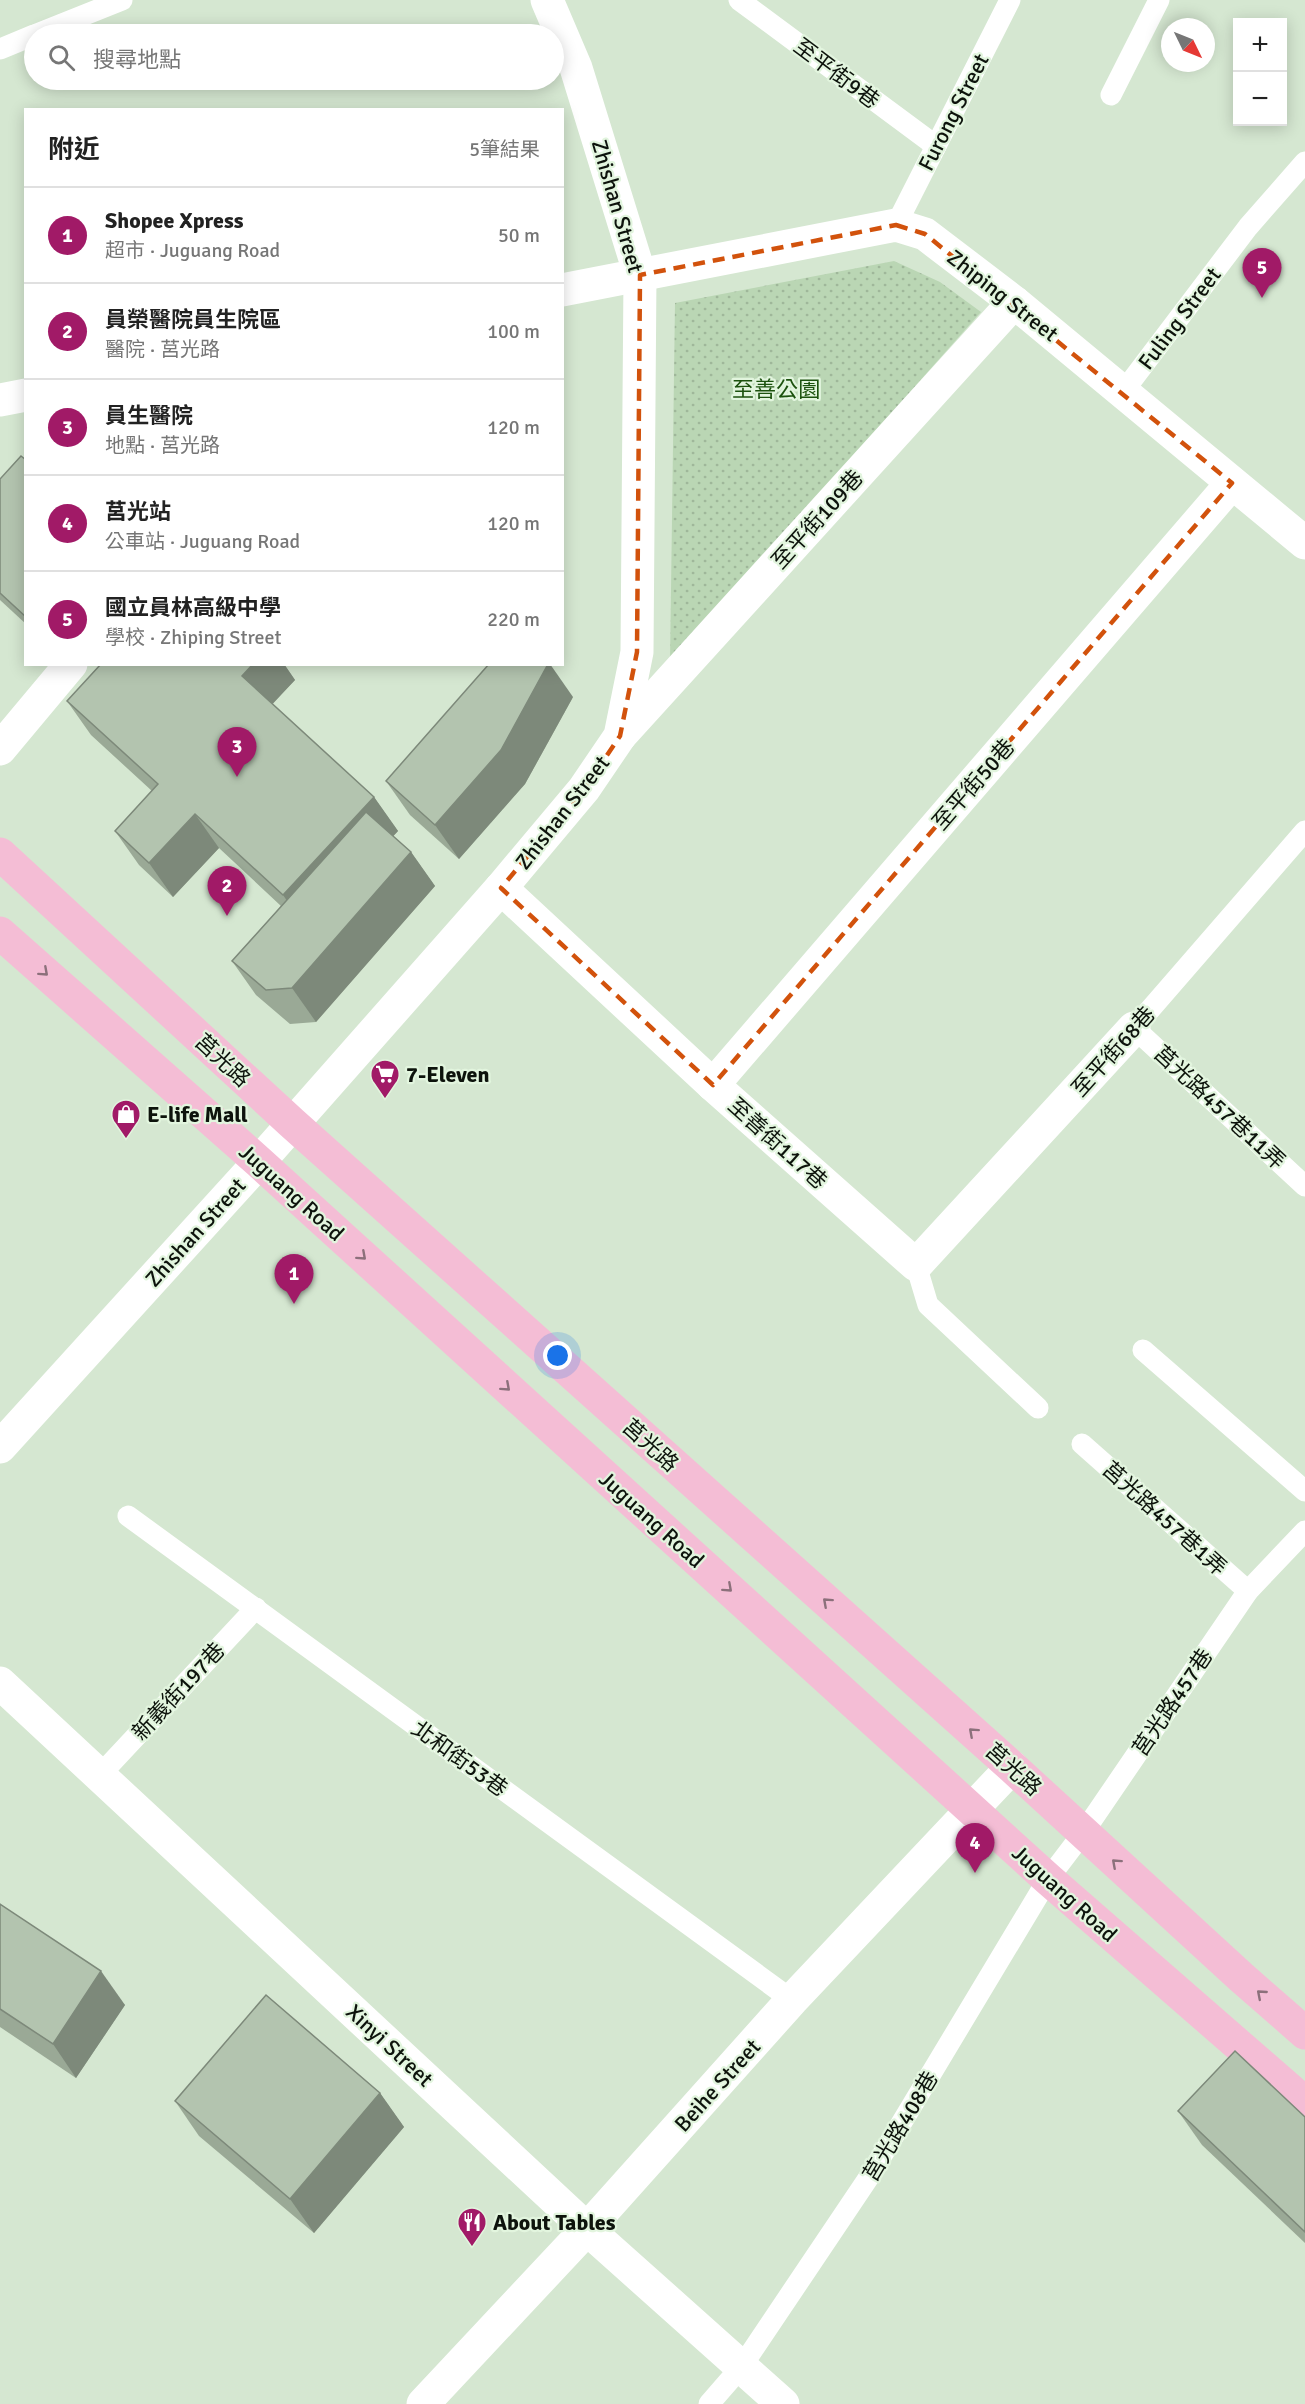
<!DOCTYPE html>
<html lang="zh-TW">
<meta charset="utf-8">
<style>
:root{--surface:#fff;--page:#f2f2f2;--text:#222;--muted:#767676;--line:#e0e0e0;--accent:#a11a67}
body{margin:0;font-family:Signika,"Noto Sans TC",sans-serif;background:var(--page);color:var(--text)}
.controls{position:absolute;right:18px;top:18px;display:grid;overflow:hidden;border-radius:0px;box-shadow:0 3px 15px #0003}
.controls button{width:54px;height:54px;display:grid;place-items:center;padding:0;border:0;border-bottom:2px solid var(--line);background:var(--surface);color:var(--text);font:30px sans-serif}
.compass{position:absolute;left:1161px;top:18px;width:54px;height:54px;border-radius:50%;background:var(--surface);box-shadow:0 3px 15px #0003;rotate:133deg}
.you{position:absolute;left:558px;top:1356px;width:21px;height:21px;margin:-15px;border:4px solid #fff;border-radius:50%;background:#1a73e8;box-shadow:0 0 0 9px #1a73e833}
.badge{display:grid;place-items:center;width:39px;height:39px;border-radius:50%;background:var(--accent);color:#fff;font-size:20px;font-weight:700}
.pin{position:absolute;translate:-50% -50px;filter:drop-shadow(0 2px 3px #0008)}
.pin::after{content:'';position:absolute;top:32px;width:21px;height:18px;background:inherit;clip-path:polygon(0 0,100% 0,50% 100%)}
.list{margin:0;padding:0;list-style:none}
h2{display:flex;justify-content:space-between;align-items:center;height:78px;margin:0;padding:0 24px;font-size:26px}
h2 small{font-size:20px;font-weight:400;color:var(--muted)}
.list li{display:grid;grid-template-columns:39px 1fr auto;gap:18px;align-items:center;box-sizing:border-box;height:96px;padding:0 24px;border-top:2px solid var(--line)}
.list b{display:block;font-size:22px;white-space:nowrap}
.list p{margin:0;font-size:20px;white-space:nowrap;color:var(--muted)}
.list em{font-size:20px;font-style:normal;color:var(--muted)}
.icon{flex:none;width:33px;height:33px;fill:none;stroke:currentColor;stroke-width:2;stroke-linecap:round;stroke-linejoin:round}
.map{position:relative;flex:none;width:1305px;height:2404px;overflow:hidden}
.search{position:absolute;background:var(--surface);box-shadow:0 3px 15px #0003;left:24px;top:24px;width:540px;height:66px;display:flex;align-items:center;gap:15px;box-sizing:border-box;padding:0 21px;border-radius:33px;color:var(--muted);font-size:22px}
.panel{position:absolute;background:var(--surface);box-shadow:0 3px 15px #0003;left:24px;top:108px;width:540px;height:558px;border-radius:0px}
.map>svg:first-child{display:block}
.park{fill:url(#park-dots)}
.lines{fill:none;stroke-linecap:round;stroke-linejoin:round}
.service{stroke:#fff;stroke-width:21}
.minor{stroke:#fff;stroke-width:33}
.primary{stroke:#f4bdd5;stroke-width:33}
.wall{fill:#9aa996}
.shaded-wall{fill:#7d897a}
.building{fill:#b3c4af;stroke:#7d897a;stroke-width:1.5}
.oneway{stroke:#8c707b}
.marked{fill:none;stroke:#d2520c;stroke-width:4.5;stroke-dasharray:12 8;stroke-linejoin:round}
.labels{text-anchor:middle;stroke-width:4.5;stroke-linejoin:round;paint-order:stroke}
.street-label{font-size:22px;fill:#0d130c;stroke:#e2f5de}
.park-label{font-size:22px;fill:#1c520e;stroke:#e2f5de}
.poi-label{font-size:22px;font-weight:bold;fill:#0d130c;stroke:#e2f5de;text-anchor:start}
</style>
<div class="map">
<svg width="1305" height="2404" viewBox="0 0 1305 2404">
<defs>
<pattern id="park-dots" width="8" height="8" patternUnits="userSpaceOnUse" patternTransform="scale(1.5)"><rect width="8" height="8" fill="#bad6b4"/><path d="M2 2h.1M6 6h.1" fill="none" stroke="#9fb79a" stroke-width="1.8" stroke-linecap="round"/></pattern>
</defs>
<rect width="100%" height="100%" fill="#d5e7d1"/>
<polygon class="park" points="894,261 940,282 981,312 670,662 675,303"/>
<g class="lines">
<g class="service">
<polyline points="739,0 936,146"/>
<polyline points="37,34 122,0"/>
<polyline points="0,49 34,35"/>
<polyline points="1111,95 1159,0"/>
<polyline points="896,225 1010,0"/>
<polyline points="1123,392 1248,227 1305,162"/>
<polyline points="1305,831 1134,1028 1305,1186"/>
<polyline points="916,1265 928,1305 1038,1408"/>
<polyline points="1143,1350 1305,1491"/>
<polyline points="1082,1444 1248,1591"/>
<polyline points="128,1516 792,2000"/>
<polyline points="100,1775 256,1608"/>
<polyline points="709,2404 742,2366 869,2177 1048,1879 1083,1833 1248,1591 1305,1531"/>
</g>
<g class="minor">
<polyline points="562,290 896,225 925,234 1014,302 1305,543"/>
<polyline points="0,400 26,395"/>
<polyline points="620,736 1014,302"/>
<polyline points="0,749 71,664"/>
<polyline points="501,888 713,1085 916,1265 1134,1028"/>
<polyline points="713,1085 1232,483"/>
<polyline points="0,1447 259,1162 501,888 584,789 620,736 637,652 640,275 576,68 547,0"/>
<polyline points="0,1683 587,2229 783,2404"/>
<polyline points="423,2404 587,2229 792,2000 1012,1767"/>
</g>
<g class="primary">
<polyline points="0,854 292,1123 1012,1767 1241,1977 1305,2033"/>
<polyline points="0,933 259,1162 1048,1879 1305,2103"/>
</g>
</g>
<g class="wall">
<polygon points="26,460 26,624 0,600 0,479"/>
<polygon points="101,664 284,664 295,680 272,704 374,797 398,831 393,836 411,852 435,886 316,1022 290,1024 256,995 232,961 281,906 219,848 173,897 139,865 115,831 152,791 91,735 67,701"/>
<polygon points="573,697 525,784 459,859 410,815 386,781"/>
<polygon points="0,1904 125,2005 76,2078 0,2027"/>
<polygon points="380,2093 404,2127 314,2233 199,2136 175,2101"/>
<polygon points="1178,2111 1305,2117 1305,2243 1202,2145"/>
</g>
<g class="shaded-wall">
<polygon points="253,664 284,664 295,680 266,711 242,676"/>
<polygon points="548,664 550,664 573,697 525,784 459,859 435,825"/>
<polygon points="374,797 398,831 307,930 283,895"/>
<polygon points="195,814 219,848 173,897 149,863"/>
<polygon points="411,852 435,886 316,1022 292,988"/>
<polygon points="101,1971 125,2005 76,2078 53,2044"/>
<polygon points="380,2093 404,2127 314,2233 290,2199"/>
</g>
<g class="building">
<polygon points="21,456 26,460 26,617 0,593 0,479"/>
<polygon points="101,664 253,664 242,676 374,797 283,895 195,814 149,863 115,831 158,784 67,701"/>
<polygon points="489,664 548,664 501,750 435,825 386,781"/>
<polygon points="366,812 411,852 292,988 266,990 232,961"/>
<polygon points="0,1904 101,1971 53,2044 0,2009"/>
<polygon points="266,1995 380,2093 290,2199 175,2101"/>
<polygon points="1235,2051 1305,2117 1305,2232 1178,2111"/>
</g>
<defs><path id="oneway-chevron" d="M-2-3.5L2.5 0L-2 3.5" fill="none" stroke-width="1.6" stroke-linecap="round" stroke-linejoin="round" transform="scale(1.5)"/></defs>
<g class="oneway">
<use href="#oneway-chevron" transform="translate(44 972) rotate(42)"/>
<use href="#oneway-chevron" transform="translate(362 1256) rotate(42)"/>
<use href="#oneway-chevron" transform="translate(506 1387) rotate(42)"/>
<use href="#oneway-chevron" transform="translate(728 1588) rotate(42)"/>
<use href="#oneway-chevron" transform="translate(827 1602) rotate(-138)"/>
<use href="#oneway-chevron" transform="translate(973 1732) rotate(-138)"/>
<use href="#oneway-chevron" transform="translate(1116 1863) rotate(-138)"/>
<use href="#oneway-chevron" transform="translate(1261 1994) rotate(-139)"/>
</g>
<path class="marked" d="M896,225L925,234L1232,483L713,1085L501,888L584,789L620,736L637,652L640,275Z"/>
<defs>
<g id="supermarket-pin" transform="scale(1.5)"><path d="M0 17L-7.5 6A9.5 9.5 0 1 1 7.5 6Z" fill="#a11a67" stroke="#e2f5de"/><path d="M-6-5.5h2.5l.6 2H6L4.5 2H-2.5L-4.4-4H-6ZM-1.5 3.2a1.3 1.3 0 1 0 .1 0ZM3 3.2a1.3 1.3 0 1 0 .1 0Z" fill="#fff"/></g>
<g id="shop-pin" transform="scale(1.5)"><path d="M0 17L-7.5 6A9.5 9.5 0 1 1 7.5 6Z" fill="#a11a67" stroke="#e2f5de"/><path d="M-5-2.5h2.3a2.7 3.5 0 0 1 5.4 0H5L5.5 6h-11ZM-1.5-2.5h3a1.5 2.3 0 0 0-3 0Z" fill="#fff"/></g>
<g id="restaurant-pin" transform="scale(1.5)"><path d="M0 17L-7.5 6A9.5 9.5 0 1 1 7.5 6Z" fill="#a11a67" stroke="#e2f5de"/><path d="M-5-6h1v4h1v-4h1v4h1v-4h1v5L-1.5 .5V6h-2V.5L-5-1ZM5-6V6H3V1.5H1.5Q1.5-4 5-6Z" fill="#fff"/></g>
</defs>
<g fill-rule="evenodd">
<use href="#supermarket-pin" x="385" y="1074"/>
<use href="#shop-pin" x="126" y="1114"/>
<use href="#restaurant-pin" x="472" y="2222"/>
</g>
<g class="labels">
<g class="street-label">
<text transform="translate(837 73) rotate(37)" y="8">至平街9巷</text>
<text transform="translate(953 112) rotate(-63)" y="8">Furong Street</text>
<text transform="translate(618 206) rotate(74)" y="8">Zhishan Street</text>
<text transform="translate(1003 295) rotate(38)" y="8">Zhiping Street</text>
<text transform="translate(1179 318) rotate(-53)" y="8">Fuling Street</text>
<text transform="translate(817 519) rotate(-48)" y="8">至平街109巷</text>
<text transform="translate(973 784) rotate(-49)" y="8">至平街50巷</text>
<text transform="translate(562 812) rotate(-52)" y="8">Zhishan Street</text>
<text transform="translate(1113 1051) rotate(-48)" y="8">至平街68巷</text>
<text transform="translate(223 1060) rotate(43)" y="8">莒光路</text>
<text transform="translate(1220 1107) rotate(43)" y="8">莒光路457巷11弄</text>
<text transform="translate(778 1143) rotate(42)" y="8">至善街117巷</text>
<text transform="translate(292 1192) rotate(42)" y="8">Juguang Road</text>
<text transform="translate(195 1232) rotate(-48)" y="8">Zhishan Street</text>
<text transform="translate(651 1445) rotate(42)" y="8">莒光路</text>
<text transform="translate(1165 1518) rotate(42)" y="8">莒光路457巷1弄</text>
<text transform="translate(652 1519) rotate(42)" y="8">Juguang Road</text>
<text transform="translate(178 1691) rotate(-47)" y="8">新義街197巷</text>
<text transform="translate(1172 1702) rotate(-56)" y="8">莒光路457巷</text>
<text transform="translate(460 1758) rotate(36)" y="8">北和街53巷</text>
<text transform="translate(1014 1769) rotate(42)" y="8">莒光路</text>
<text transform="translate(1065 1893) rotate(42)" y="8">Juguang Road</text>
<text transform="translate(390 2045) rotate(43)" y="8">Xinyi Street</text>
<text transform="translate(717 2085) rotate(-48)" y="8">Beihe Street</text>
<text transform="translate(900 2126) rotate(-59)" y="8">莒光路408巷</text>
</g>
<g class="park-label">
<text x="776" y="397">至善公園</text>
</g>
<g class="poi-label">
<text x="406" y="1082">7-Eleven</text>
<text x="147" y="1122">E-life Mall</text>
<text x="493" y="2230">About Tables</text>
</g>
</g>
</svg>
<div class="controls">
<button>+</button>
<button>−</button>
</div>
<svg class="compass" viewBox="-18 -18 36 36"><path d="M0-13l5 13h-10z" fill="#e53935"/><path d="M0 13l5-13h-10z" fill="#767676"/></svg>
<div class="you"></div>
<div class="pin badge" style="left:294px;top:1304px">1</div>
<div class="pin badge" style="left:227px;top:916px">2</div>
<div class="pin badge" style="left:237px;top:777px">3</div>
<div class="pin badge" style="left:975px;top:1873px">4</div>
<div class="pin badge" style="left:1262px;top:298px">5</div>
<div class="search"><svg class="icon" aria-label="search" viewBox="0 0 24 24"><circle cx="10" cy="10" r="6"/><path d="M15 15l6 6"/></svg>搜尋地點</div>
<section class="panel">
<h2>附近<small>5筆結果</small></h2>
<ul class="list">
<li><span class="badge">1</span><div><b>Shopee Xpress</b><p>超市 · Juguang Road</p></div><em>50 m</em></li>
<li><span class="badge">2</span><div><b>員榮醫院員生院區</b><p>醫院 · 莒光路</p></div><em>100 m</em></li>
<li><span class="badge">3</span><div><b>員生醫院</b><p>地點 · 莒光路</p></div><em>120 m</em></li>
<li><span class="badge">4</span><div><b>莒光站</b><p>公車站 · Juguang Road</p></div><em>120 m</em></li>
<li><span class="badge">5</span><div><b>國立員林高級中學</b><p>學校 · Zhiping Street</p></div><em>220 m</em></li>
</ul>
</section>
</div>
